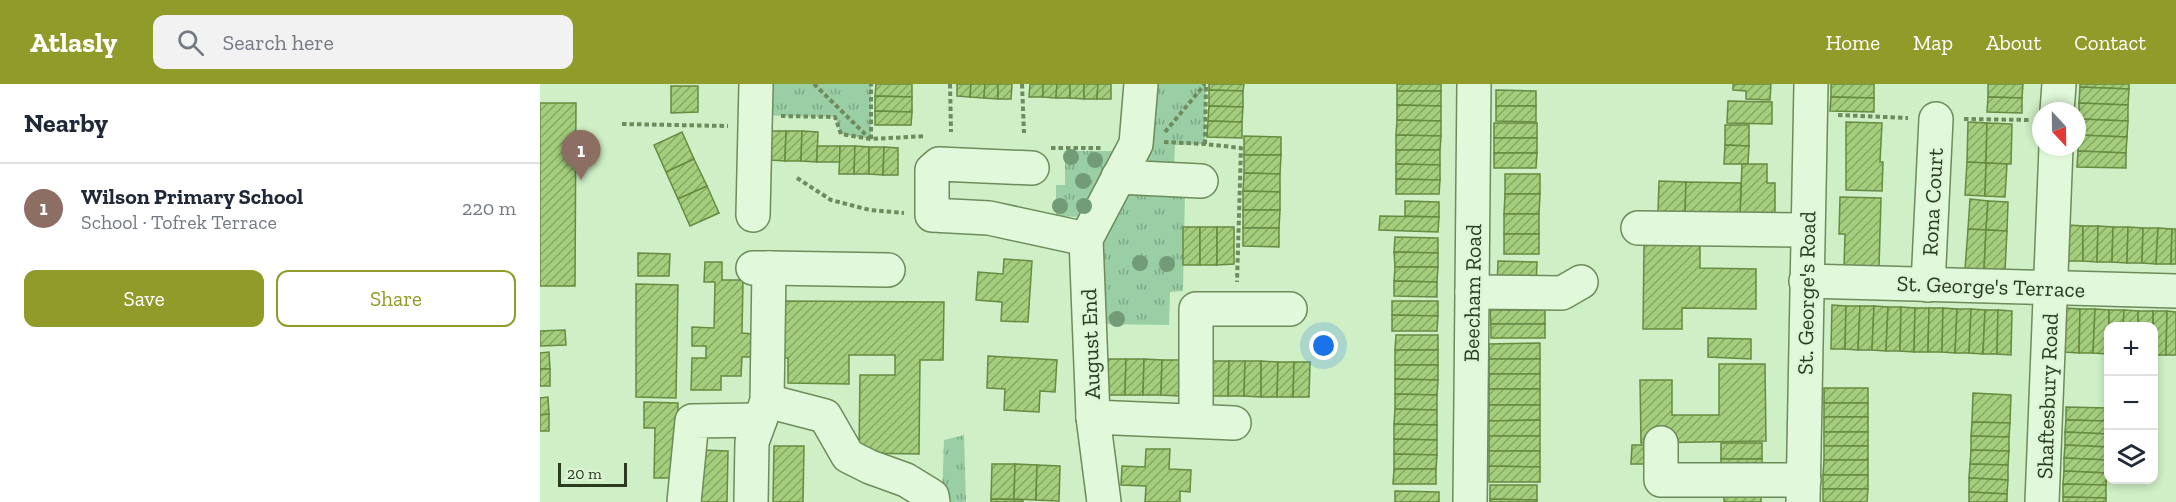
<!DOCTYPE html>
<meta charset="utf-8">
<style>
:root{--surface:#fff;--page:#f2f2f3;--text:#1f2937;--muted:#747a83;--line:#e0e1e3;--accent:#919b2a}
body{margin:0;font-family:"Zilla Slab",serif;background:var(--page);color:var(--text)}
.controls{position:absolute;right:18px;bottom:18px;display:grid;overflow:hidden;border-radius:12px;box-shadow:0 3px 9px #0003}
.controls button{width:54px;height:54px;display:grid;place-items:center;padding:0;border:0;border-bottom:2px solid var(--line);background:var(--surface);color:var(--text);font:30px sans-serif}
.compass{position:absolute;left:1492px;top:18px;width:54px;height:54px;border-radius:50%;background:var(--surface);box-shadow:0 3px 9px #0003;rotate:158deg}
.scale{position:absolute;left:18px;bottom:15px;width:69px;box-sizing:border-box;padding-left:6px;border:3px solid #2b3b1f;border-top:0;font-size:16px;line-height:21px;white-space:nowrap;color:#2b3b1f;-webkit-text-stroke:4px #ddf6d6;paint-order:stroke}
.you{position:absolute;left:784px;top:262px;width:21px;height:21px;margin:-15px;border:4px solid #fff;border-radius:50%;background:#1a73e8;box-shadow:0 0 0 9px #1a73e833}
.badge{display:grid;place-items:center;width:39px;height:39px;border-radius:50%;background:var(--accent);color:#fff;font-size:20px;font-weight:700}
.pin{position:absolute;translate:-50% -50px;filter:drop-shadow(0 2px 3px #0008)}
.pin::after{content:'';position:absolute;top:32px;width:21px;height:18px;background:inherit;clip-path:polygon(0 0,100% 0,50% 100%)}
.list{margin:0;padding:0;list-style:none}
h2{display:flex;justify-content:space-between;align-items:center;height:78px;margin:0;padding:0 24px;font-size:26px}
h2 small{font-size:20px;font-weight:400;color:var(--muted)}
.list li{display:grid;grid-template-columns:39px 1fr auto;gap:18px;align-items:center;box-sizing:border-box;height:90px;padding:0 24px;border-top:2px solid var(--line)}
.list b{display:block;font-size:22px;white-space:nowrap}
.list p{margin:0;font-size:20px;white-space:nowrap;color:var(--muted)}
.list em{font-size:20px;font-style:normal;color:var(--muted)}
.actions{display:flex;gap:12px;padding:18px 24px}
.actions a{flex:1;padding:14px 0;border:2px solid var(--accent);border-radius:12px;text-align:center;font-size:21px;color:var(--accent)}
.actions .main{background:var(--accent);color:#fff}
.icon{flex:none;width:33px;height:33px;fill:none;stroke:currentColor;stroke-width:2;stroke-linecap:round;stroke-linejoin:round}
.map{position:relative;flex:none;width:1636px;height:418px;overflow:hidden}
header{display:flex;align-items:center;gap:36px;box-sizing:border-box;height:84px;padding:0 30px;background:var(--accent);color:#fff}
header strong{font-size:28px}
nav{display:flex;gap:33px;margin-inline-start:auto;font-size:21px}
.search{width:420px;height:54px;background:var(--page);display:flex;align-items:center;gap:15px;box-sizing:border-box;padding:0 21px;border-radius:12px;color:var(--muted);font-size:22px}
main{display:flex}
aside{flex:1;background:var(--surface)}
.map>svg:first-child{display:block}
.grass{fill:url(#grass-tufts)}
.building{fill:url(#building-hatch);stroke:#678b41;stroke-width:1.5}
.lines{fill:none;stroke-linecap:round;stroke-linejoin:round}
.minor-casing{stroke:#6d8b5b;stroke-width:36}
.path{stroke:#6d8b5b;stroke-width:4;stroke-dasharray:4.5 3;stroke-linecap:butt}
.minor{stroke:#e1f9da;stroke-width:33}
.tree{fill:#729c77}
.labels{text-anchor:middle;stroke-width:4.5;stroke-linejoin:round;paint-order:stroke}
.street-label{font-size:22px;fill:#2b3b1f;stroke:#ddf6d6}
</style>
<header>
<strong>Atlasly</strong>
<div class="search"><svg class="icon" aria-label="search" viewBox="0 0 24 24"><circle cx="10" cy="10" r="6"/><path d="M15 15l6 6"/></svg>Search here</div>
<nav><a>Home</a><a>Map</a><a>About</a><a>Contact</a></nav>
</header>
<main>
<aside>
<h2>Nearby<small></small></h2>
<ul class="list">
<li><span class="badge" style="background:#8d6e63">1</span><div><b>Wilson Primary School</b><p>School · Tofrek Terrace</p></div><em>220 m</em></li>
</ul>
<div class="actions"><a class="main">Save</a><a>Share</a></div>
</aside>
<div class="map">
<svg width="1636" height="418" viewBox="0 0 1636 418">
<defs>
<pattern id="grass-tufts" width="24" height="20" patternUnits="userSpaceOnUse" patternTransform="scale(1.5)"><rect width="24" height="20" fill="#9acea5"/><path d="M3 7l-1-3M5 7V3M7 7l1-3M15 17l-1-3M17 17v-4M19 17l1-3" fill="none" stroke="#7ea886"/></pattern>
<pattern id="building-hatch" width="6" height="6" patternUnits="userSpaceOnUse" patternTransform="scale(1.5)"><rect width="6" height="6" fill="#a4ce7c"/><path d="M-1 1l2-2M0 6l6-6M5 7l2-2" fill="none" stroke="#86a865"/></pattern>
</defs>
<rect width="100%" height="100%" fill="#cfefc6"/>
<g class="grass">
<polygon points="216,0 331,0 331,55 301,50 295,33 216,31"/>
<polygon points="611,0 666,0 665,60 635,61 634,84 614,83 605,71"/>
<polygon points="525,67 588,67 542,133 516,132 516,101 525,101"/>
<polygon points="645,105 643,207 630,208 629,241 560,240 564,160 575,128 590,106"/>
<polygon points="424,351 426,418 402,418 404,356"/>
</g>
<g class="building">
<polygon points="336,0 372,0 372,13 335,12"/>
<polygon points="417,0 431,0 430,13 417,12"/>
<polygon points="431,0 445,0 444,14 430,13"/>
<polygon points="445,0 458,0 458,15 444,14"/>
<polygon points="458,0 472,0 471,15 458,15"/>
<polygon points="490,0 503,0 503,13 489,13"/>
<polygon points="503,0 517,0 516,14 503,13"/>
<polygon points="517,0 530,0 530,14 516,14"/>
<polygon points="530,0 544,0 544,15 530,14"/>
<polygon points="544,0 558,0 557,15 544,15"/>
<polygon points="558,0 571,0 571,15 557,15"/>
<polygon points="669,0 704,0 703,7 669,6"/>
<rect x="857" y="0" width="44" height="7"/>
<polygon points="1193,0 1231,0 1230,16 1206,15 1206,7 1193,6"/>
<polygon points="1291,0 1334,0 1334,14 1291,13"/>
<polygon points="1448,0 1483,0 1482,14 1448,13"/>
<polygon points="1540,0 1589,0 1589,5 1540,3"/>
<polygon points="131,2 158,2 158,28 131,29"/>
<polygon points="1540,3 1589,5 1588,21 1539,19"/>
<polygon points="669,6 703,7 703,23 669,22"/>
<polygon points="956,6 996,7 996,22 956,22"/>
<polygon points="857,7 901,7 901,22 857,21"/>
<polygon points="335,12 372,13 372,28 335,27"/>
<polygon points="1291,13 1334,14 1334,28 1290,27"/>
<polygon points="1448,13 1482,14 1482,29 1447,28"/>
<polygon points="1188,17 1232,18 1232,40 1187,39"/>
<polygon points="0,19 36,19 35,202 0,202"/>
<polygon points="1539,19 1588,21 1588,37 1539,35"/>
<polygon points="857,21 901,22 901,37 857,36"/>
<polygon points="669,22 703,23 702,38 668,37"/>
<polygon points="956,22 996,22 996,38 956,37"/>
<polygon points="335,27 372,28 371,41 335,41"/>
<polygon points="1539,35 1588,37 1587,53 1538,51"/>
<polygon points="857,36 901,37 901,52 856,51"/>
<polygon points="668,37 702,38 702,54 667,53"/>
<polygon points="1306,38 1342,39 1340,78 1343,78 1342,107 1306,106"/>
<polygon points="1428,38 1447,39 1446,79 1427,78"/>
<rect x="954" y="39" width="43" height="15"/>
<polygon points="1447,39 1472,40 1471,80 1446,79"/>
<polygon points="1185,41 1209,41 1209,62 1185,61"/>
<polygon points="230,47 246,47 245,77 230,76"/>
<polygon points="246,47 262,47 261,77 245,77"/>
<polygon points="262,47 278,48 277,78 261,77"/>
<polygon points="142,48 154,75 126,88 114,61"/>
<polygon points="856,51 901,52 900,66 856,66"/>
<polygon points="1538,51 1587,53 1586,69 1538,67"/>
<polygon points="704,52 741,53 741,71 704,71"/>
<rect x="954" y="54" width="43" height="15"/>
<polygon points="1185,61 1209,62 1208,80 1184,80"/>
<rect x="277" y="62" width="23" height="16"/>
<polygon points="300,62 315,62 314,90 299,90"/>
<polygon points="315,62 329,63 329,90 314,90"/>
<polygon points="329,63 344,63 343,91 329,90"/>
<polygon points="344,63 358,64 358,91 343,91"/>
<polygon points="856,66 900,66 900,81 856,80"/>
<polygon points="1538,67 1586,69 1586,84 1537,83"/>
<polygon points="954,69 997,69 996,84 954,84"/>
<polygon points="704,71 741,71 740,90 704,89"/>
<polygon points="154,75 167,102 138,115 126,88"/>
<polygon points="1427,78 1446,79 1445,112 1425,111"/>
<polygon points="1446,79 1467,80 1465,113 1445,112"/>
<polygon points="856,80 900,81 900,96 856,95"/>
<polygon points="1202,80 1227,80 1227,99 1235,99 1235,132 1200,131"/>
<polygon points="704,89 740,90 740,108 703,107"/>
<rect x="965" y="90" width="35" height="20"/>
<polygon points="856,95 900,96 899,110 856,110"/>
<polygon points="1119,97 1146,98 1145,130 1118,129"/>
<polygon points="1146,98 1201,99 1200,131 1145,130"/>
<polygon points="167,102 179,129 150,142 138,115"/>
<polygon points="703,107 740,108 740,126 703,126"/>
<polygon points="965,110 1000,110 999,130 964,130"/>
<polygon points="1300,113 1341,114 1339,184 1304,183 1305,150 1299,150"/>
<polygon points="1430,115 1448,117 1446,146 1428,145"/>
<polygon points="865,117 899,118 899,133 865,132"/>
<polygon points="1448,117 1468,118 1467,147 1446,146"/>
<polygon points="703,126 740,126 739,144 703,144"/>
<rect x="964" y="130" width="35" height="20"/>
<polygon points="840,132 899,133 898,148 839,146"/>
<polygon points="1529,141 1543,142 1543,177 1528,177"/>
<polygon points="1543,142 1558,142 1557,178 1543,177"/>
<polygon points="1558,142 1573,143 1572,178 1557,178"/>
<rect x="643" y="143" width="17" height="38"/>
<rect x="660" y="143" width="17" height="38"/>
<polygon points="677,143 694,143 694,180 677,181"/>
<polygon points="1573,143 1588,143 1587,179 1572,178"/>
<polygon points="1588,143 1603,144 1602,179 1587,179"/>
<polygon points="703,144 739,144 739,163 703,162"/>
<polygon points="1603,144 1618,144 1616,180 1602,179"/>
<polygon points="1618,144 1632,145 1631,180 1616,180"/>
<polygon points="1428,145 1446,146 1444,186 1425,185"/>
<polygon points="1632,145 1636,145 1636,180 1631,180"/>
<polygon points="1446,146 1467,147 1465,187 1444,186"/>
<rect x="964" y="150" width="35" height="20"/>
<polygon points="855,153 898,154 898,169 854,168"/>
<polygon points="1104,161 1160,161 1160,184 1216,185 1216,225 1142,224 1142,245 1103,245"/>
<polygon points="854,168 898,169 898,183 855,183"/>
<polygon points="98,169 130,170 129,192 98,192"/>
<polygon points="464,175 492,177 488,238 461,237 462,218 436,216 438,188 463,190"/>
<polygon points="958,177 997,178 996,204 957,203"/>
<polygon points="165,178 182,178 182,196 203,196 202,249 214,250 214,273 202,273 201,292 181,292 181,306 151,306 152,274 166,274 166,262 152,262 152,243 174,244 175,198 164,198"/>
<polygon points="855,183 898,183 897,198 854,197"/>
<polygon points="854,197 897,198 897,213 854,212"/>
<polygon points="96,200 138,201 136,314 96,313"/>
<polygon points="239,217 404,218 403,276 380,276 379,370 319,369 320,291 355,291 355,271 309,271 309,300 248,299 248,274 238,274"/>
<polygon points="852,217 898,217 898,232 852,231"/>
<polygon points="1292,221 1306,222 1305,265 1291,265"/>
<polygon points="1306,222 1320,222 1318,266 1305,265"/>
<polygon points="1320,222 1334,222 1332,266 1318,266"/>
<polygon points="1334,222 1348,223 1346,267 1332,266"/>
<polygon points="1348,223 1361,223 1360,267 1346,267"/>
<polygon points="1361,223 1375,224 1374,268 1360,267"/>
<polygon points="1375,224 1389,224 1388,268 1374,268"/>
<polygon points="1389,224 1403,224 1402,268 1388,268"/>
<polygon points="1403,224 1417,225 1415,269 1402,268"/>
<polygon points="1526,224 1540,225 1539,269 1524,268"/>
<polygon points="1417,225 1431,225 1429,269 1415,269"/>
<polygon points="1431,225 1445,226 1443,270 1429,269"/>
<polygon points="1540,225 1555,225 1553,269 1539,269"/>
<polygon points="1555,225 1569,226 1568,270 1553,269"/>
<polygon points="950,226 1005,226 1005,240 951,240"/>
<polygon points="1445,226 1458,226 1457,270 1443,270"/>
<polygon points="1458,226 1472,227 1471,271 1457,270"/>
<polygon points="1569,226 1584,226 1583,243 1569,243"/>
<polygon points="1584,226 1598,227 1598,243 1583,243"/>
<rect x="1598" y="227" width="15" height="16"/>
<polygon points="1613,227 1627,227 1626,271 1614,271"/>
<polygon points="1627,227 1636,228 1636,271 1626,271"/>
<polygon points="852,231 898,232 897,247 852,247"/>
<rect x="951" y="240" width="54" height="14"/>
<polygon points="25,246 26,261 0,262 0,247"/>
<polygon points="856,251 898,251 898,266 855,266"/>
<polygon points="1168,254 1211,255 1211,275 1168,273"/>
<polygon points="1000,259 1000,275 949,275 949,260"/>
<rect x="855" y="266" width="43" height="15"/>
<polygon points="9,268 10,285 0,285 0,269"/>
<polygon points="448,272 517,276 515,308 500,307 499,328 464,326 465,305 447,304"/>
<polygon points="568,275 586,275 585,311 567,311"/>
<polygon points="586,275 604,275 603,311 585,311"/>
<polygon points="604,275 622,276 621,311 603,311"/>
<rect x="949" y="275" width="51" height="15"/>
<polygon points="622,276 640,276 639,312 621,311"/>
<polygon points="672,277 689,277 688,312 672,312"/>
<polygon points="689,277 705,277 704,312 688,312"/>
<polygon points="705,277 721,277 721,313 704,312"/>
<polygon points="721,277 738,278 737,313 721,313"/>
<polygon points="738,278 754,278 753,313 737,313"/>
<polygon points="754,278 770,278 769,313 753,313"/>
<polygon points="1179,280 1225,280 1226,357 1101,359 1100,296 1132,296 1132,331 1179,331"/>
<polygon points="855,281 898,281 898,296 855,295"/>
<rect x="0" y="285" width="10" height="17"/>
<rect x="949" y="290" width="51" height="15"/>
<polygon points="855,295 898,296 897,311 855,310"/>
<rect x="1284" y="304" width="44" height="15"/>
<rect x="949" y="305" width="51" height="16"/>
<polygon points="1433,309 1471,311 1470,339 1432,338"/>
<polygon points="855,310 897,311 897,326 855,325"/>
<polygon points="8,313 9,330 0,331 0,314"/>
<polygon points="104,318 138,319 137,394 114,394 115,344 104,344"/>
<rect x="1284" y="319" width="44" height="14"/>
<polygon points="949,321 1000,321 1000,336 949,337"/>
<polygon points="1526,323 1568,324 1568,337 1526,336"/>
<polygon points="855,325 897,326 897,341 854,340"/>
<polygon points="9,330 9,347 0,347 0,331"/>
<rect x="1284" y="333" width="44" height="15"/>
<polygon points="1000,336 1000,352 949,352 949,337"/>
<polygon points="1526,336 1568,337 1568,350 1525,348"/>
<polygon points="1432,338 1470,339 1469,353 1431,352"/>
<polygon points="854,340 897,341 897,356 854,355"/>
<rect x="1284" y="348" width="44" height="14"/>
<polygon points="1525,348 1568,350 1568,363 1525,361"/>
<rect x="949" y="352" width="51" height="15"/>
<polygon points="1431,352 1469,353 1469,367 1431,366"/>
<polygon points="854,355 897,356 897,371 854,370"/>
<rect x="1181" y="359" width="41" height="16"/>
<polygon points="1092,361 1110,361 1110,380 1091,380"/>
<polygon points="1525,361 1568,363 1567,376 1524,374"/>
<polygon points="234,362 264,362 263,418 233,418"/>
<rect x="1284" y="362" width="44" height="14"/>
<polygon points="606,365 630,365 629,385 651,386 650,408 640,407 640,418 605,418 606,402 581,401 582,382 605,383"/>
<polygon points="159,366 188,367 187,418 159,418"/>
<polygon points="1431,366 1469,367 1468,381 1430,380"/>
<polygon points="949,367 1000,367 1000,383 949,382"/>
<polygon points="854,370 897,371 896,385 854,385"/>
<polygon points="1524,374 1567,376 1567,389 1524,387"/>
<rect x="1181" y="375" width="41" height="16"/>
<polygon points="1284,376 1328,376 1328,391 1283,391"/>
<polygon points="452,380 475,380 474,415 451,415"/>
<polygon points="475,380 497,381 496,416 474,415"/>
<polygon points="1430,380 1468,381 1468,396 1429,394"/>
<polygon points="497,381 520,382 519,417 496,416"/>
<polygon points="949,382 1000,383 1000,398 949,398"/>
<polygon points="854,385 896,385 896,400 853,400"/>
<polygon points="1524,387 1567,389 1566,401 1523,400"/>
<rect x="1283" y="391" width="45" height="14"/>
<polygon points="1429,394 1468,396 1467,410 1429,408"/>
<polygon points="1523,400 1566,401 1566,414 1523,413"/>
<polygon points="950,401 997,401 997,416 950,415"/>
<polygon points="1184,404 1221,405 1221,418 1184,418"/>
<polygon points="1283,405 1328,405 1327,418 1283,418"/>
<polygon points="855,407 899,408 899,418 855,418"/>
<polygon points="1429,408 1467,410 1467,418 1429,418"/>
<polygon points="1523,413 1566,414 1566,418 1523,418"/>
<polygon points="451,415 483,416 483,418 451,418"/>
<polygon points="950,415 997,416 997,418 950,418"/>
</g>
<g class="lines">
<g class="minor-casing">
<g id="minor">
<polyline points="1517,27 1519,0"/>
<polyline points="492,84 399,80 392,86 392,131 449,134 546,155"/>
<polyline points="578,93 661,97"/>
<polyline points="213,131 216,0"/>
<polyline points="1098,144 1267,146"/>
<polyline points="229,184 348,186"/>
<polyline points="1266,197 1636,207"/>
<polyline points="1388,201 1396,35"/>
<polyline points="932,208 1022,209 1041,198"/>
<polyline points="227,317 285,332 308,372 330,383 366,396 392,412 393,418"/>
<polyline points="553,333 694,339"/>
<polyline points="656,336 656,225 750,225"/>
<polyline points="1121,359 1121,396 1264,396"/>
<polyline points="144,418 152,337 220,336"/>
<polyline points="211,418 212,358 227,317 229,184 213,184"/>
<polyline points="564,418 553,333 546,155 596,60 601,0"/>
<polyline points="930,418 934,0"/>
<polyline points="1263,418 1271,0"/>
<polyline points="1502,418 1516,63"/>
</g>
</g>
<g class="path">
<polyline points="274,0 329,54"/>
<polyline points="410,0 411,48"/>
<polyline points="482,0 484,49"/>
<polyline points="1298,31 1368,34"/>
<polyline points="241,32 295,33 301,50 331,55 386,52"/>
<polyline points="1424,35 1491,36"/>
<polyline points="82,40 188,42"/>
<polyline points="625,48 665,0"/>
<polyline points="331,55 331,0"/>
<polyline points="624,58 665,60 701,64 697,198"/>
<polyline points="665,60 666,0"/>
<polyline points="511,64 563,64"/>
<polyline points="257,94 291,116 330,126 364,129"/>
</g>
<use href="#minor" class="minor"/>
</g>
<g class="tree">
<circle cx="531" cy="73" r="8"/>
<circle cx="555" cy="76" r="8"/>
<circle cx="543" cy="97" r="8"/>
<circle cx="520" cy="122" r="8"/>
<circle cx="544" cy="122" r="8"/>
<circle cx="600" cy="179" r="8"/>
<circle cx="627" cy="180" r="8"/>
<circle cx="577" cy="235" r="8"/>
</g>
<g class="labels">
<g class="street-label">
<text transform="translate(1392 118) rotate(-87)" y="8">Rona Court</text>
<text transform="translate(1451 202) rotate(2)" y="8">St. George's Terrace</text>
<text transform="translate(932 209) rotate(-89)" y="8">Beecham Road</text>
<text transform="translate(1266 209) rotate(-89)" y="8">St. George's Road</text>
<text transform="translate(550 260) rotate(-92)" y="8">August End</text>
<text transform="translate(1507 312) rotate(-88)" y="8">Shaftesbury Road</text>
</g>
</g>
</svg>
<div class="controls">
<button>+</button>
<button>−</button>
<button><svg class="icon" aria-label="layers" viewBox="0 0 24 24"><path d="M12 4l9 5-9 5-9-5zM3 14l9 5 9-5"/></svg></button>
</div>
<svg class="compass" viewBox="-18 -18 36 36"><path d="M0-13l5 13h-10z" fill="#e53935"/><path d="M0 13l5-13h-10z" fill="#747a83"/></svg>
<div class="scale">20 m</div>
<div class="you"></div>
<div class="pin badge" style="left:41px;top:96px;background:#8d6e63">1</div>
</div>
</main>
